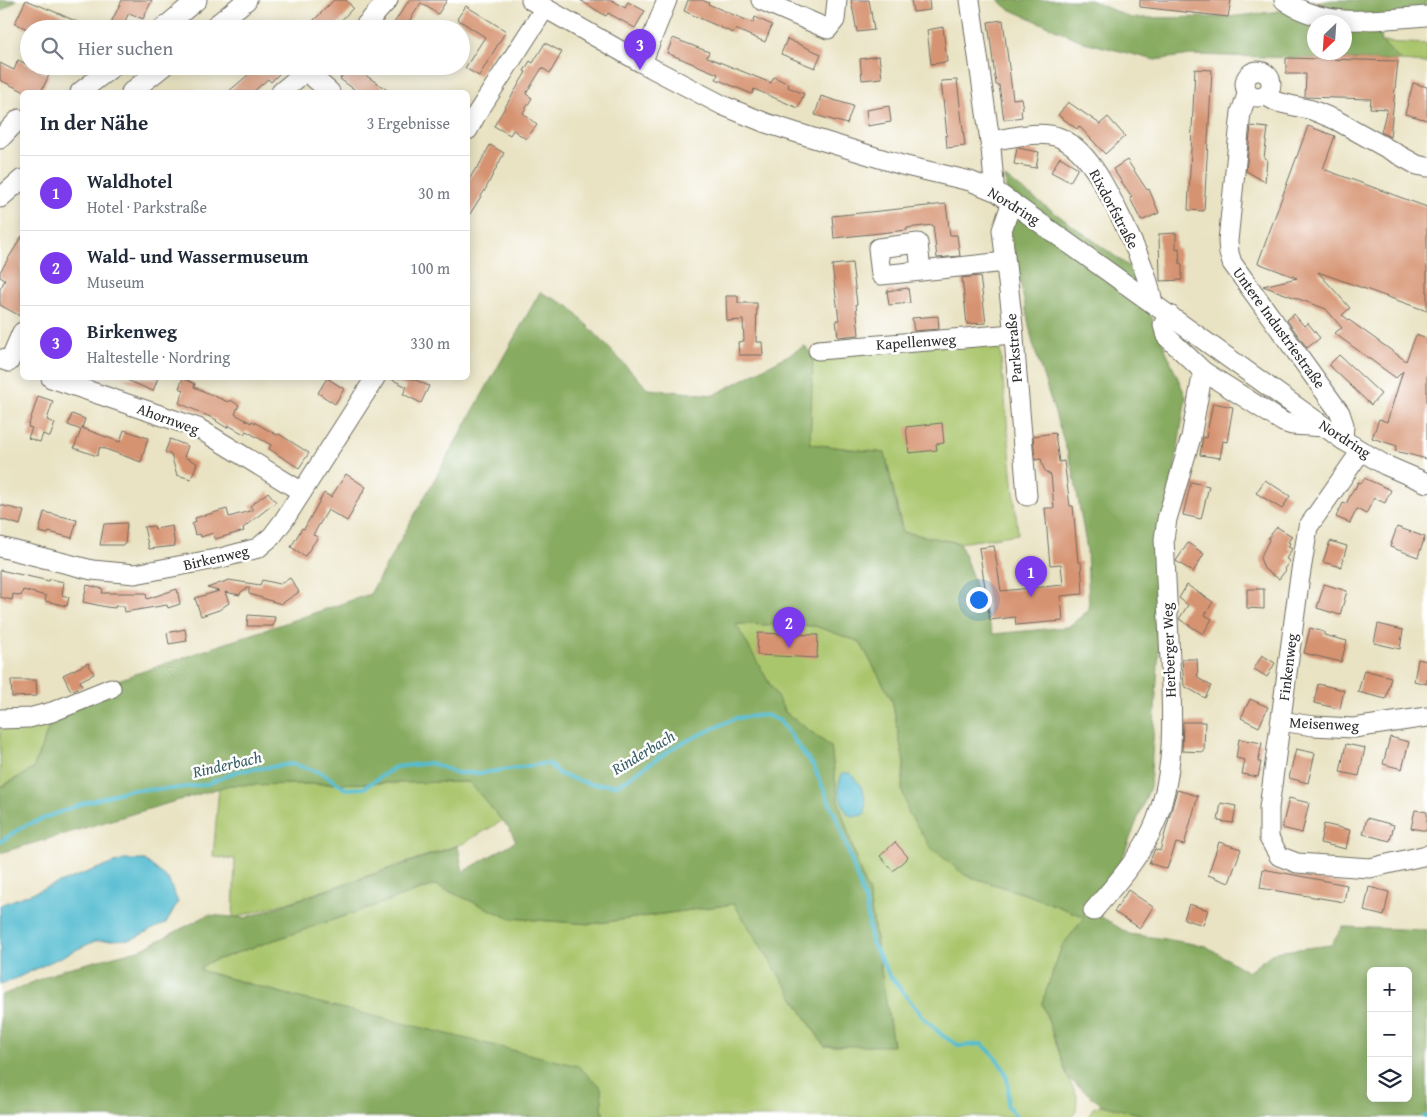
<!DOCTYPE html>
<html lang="de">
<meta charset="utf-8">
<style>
:root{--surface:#fff;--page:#f2f2f3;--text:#1f2937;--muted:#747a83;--line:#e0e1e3;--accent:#7c3aed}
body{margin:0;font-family:"Gentium Book Plus",serif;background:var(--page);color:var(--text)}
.controls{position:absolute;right:15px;bottom:15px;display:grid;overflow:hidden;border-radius:8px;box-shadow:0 2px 12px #0003}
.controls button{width:45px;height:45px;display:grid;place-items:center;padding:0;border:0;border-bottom:1px solid var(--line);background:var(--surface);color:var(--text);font:25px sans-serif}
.compass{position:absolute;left:1307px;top:15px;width:45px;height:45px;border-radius:50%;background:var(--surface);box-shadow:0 2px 12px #0003;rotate:205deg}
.you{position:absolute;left:978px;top:599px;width:18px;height:18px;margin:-12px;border:4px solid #fff;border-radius:50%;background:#1a73e8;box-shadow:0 0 0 8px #1a73e833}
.badge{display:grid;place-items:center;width:32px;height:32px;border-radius:50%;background:var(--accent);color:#fff;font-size:16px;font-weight:700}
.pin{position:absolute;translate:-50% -41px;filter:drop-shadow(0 1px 2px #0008)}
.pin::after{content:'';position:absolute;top:26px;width:18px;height:15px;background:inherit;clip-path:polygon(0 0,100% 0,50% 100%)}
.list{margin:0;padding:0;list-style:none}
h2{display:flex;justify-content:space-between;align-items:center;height:65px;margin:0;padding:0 20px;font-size:21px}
h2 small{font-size:16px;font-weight:400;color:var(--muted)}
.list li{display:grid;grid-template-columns:32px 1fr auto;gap:15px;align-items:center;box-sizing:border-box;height:75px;padding:0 20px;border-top:1px solid var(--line)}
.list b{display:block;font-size:19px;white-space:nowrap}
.list p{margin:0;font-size:16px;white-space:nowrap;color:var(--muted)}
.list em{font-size:16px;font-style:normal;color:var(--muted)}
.icon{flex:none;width:28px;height:28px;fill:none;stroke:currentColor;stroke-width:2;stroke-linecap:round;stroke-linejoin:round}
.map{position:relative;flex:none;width:1427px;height:1117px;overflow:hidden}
.search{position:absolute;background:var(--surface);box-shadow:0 2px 12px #0003;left:20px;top:20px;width:450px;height:55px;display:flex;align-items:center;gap:12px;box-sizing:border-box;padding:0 18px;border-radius:28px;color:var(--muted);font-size:19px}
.panel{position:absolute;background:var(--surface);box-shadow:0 2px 12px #0003;left:20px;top:90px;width:450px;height:290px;border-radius:8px}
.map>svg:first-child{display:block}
.green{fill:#aac66d;stroke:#6a784c}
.forest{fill:#87ab60;stroke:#596b46;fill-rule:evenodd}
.water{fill:#53bcd0;stroke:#3f747e}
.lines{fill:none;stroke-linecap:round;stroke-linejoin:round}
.stream{stroke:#53bcd0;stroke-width:4}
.building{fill:#d69371}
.minor-casing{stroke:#6e6b60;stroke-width:21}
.minor{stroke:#fff;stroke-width:19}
.labels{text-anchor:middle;stroke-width:5;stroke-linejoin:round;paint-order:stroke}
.street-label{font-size:15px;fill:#2b2b2b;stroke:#fff}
.water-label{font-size:16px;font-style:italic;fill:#395e65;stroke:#fff}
</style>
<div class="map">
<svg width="1427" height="1117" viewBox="0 0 1427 1117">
<rect width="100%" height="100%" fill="#fff"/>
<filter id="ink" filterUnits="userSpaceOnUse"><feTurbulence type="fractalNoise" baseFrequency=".02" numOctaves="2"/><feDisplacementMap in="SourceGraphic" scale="10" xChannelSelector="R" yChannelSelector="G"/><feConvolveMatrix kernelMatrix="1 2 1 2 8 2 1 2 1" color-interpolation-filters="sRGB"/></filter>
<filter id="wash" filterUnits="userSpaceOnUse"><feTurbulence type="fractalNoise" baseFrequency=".0096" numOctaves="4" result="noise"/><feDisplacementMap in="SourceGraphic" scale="20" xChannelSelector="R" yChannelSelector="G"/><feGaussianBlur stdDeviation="1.12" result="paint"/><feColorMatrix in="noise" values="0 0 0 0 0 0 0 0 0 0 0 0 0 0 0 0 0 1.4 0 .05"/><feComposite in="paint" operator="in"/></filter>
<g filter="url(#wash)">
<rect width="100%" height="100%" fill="#e9e3c3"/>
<g class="green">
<polygon points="1382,42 1427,44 1427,63 1401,61"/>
<polygon points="999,339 1018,534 960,543 903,532 885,453 810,444 813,357"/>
<polygon points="735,624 815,626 860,642 892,700 904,763 902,789 965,875 1031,896 1085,917 1062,946 1042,1003 1068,1078 1077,1096 1076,1111 1072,1117 603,1117 601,1087 300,998 199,970 207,963 435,885 509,918 591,924 734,904 824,1046 893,1045 868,890 863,881 838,800 831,747 786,713"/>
<polygon points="0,722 50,724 33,769 0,787"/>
<polygon points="470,782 502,821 464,843 293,901 233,918 235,859 213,857 219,787 230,785"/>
<polygon points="1102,1105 1140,1114 1141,1117 1088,1117 1093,1108"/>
</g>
<g class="forest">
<polygon points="0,0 17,0 0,12"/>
<path d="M998,0H1090L1131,18L1228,17L1273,12L1332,0H1427V23L1379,25L1382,42L1401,61L1191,55L1155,60L1084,42L1009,9ZM1314,22H1344V52H1314Z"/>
<path d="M1005,177L1130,267L1186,397L1168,511L1150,787L1100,916L1129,934L1165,939L1206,946L1248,972L1274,952L1331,945L1343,927L1427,930V1117H1141L1140,1114L1102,1105L1068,1078L1042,1003L1062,946L1085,917L1031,896L965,875L931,848L908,812L902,789L904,763L892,700L860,642L815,626L736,624L786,713L831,747L838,800L863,881L868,890L893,1046H824L734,904L591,924L509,918L435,885L207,963L199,970L300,998L578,1066L601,1087L603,1117H0V996L64,969L142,949L208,915L245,918L458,846L463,872L516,841L509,828L469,782L230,785L0,853V788L33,769L58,704L109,683L370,594L540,292L569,306L648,389L714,395L805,346L813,357L810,444L885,453L902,532L960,543L993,634L1068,627L1089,610L1087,550L1073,470L1033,344L1011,238ZM1371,971H1408V1098H1371Z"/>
</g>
<g class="water">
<path d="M842,773H850C864,788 866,793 865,814L855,817L848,814C839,798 836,791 842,773Z"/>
<polygon points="124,860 145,860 168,879 178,902 166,923 132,939 95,941 4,984 0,984 0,905 96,869"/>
</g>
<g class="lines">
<g class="stream">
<path d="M0,842L24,826L81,804L128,790L171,789L207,784L238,771L293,764L322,773L346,789L364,788L395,767L431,763L457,773H483L548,763L559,774L590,784L618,785L676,746L736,718L766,715L780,721L814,767L839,824L866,904L871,940L888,973L922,1016L943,1036L960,1046L982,1044C1003,1062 1012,1077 1007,1105L1017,1117"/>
<polyline points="1424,1117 1427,1116"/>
</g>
</g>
<g id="blocks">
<g class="building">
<polygon points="26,0 60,14 92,29 27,29 15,23"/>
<polygon points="122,0 152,0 143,19 129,13 121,29 108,29"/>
<polygon points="334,0 346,0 353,8 333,29 315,29 310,24"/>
<polygon points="409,0 447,0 438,14 421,3 404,29 390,29"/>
<polygon points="580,0 612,0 625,8 628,2 645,11 635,28 608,13 606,16"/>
<polygon points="688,0 702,0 709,3 708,4 753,23 755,17 772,25 765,42 735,29 733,33 684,11"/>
<polygon points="851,0 869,0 874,30 857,32"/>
<polygon points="911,0 929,0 930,10 913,12"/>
<polygon points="1140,0 1231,0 1228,17 1140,7"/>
<polygon points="466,6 506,31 479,76 465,68 485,37 457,19"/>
<polygon points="1003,20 1013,99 1021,98 1023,109 1021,110 1022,117 1004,120 999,85 996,85 988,22"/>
<polygon points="943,27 947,62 931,64 927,30"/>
<polygon points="673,38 709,52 707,57 771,83 774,77 789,84 788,87 804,94 798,108 754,89 752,94 716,79 718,74 667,53"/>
<polygon points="787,39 821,54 815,68 781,54"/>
<polygon points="545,43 562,52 550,73 542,68 526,94 532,98 523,113 537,125 526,139 513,130 510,135 494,126 526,72 524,71 530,61 533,63"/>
<polygon points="879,56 882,78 862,80 860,59"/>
<polygon points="1286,58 1398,61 1390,137 1381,132 1387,109 1370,108 1371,99 1305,97 1306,74 1286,74"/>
<polygon points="18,60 49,75 41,92 25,92 0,80 0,63 14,70"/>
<polygon points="254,66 287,66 271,82 268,79 253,92 228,92 249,74"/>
<polygon points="349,66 361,66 358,70 390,92 358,92 340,79"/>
<polygon points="1195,69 1212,70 1204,211 1188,210"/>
<polygon points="957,80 965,146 947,148 946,135 947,135 941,81"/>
<polygon points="1413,83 1427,87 1427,120 1405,114"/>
<polygon points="821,96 853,106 847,124 815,115"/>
<polygon points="1068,102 1100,124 1108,117 1125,136 1105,154 1079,126 1077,129 1058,115"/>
<polygon points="889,106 891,122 868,126 866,110"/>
<polygon points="1251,126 1268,128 1264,158 1267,159 1265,182 1246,171"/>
<polygon points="1308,126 1335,136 1323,169 1427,207 1427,311 1318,272 1350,308 1342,315 1406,361 1416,335 1427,339 1427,459 1395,451 1397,446 1372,438 1379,419 1387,422 1403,371 1396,378 1334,333 1342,328 1326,309 1263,286 1297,278 1258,263"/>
<polygon points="490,145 504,153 485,190 468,217 468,181 476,168 477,169"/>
<polygon points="1017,148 1039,152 1036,168 1014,164"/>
<polygon points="1060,157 1078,168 1070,182 1051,172"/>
<polygon points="1127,160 1147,190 1149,189 1159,213 1141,221 1130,198 1132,197 1113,169"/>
<polygon points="946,204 950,235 957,235 960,256 937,258 933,225 907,228 907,230 834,238 832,216"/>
<polygon points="1176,233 1176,249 1179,248 1180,264 1182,264 1182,280 1160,281 1159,234"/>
<polygon points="22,236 22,317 0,305 0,289 5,280 0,277 0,272"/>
<polygon points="852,263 857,304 856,304 859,335 838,337 836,320 839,320 832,265"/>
<polygon points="980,276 986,323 967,324 962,278"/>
<polygon points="908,288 910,303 889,305 887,291"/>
<polygon points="726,296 738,296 738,303 757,303 756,342 762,342 763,355 739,355 738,342 744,341 743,320 727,321"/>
<polygon points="1294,314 1304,326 1308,323 1320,338 1307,348 1287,320"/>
<polygon points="938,316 939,329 914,331 912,318"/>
<polygon points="1339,355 1381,394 1371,405 1329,365"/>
<polygon points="122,378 158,378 153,391"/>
<polygon points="183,378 195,384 194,387 228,402 230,400 239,405 235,414 251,423 252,421 277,435 279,434 309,453 299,468 269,449 271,445 246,431 244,434 228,425 227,428 216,421 217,420 179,403 184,390 179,388"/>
<polygon points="327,378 344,389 335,404 318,393"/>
<polygon points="389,378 411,378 429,386 421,403 403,394 407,387"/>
<polygon points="38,396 53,401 47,420 55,423 50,437 43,434 40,442 28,438 32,428 28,427"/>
<polygon points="1213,403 1233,407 1227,442 1223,441 1220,458 1200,455 1203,437 1206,438"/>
<polygon points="72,414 85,419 82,428 120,442 124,430 148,438 141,462 100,447 97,456 74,448 81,430 68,425"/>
<polygon points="942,423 944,443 936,444 937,450 909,453 906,427"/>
<polygon points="1055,433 1059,462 1064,461 1070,506 1073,506 1078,562 1081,562 1083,594 1061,596 1063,621 1016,625 1015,617 990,620 979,548 994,546 1001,591 1063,585 1061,564 1050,565 1045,508 1054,508 1051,475 1047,473 1044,469 1041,459 1035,460 1033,436"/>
<polygon points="170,439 188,446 184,457 197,463 191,479 177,475 171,455 165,452"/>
<polygon points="346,474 366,487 352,510 353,511 347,521 328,510 313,535 318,537 305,556 291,547 302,528 304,529 324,493 331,497"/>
<polygon points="1364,478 1391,490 1385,503 1374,498 1366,514 1357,509 1350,523 1336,517 1343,503 1346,504 1354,488 1355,489 1358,482 1362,483"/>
<polygon points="1265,480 1290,496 1282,509 1256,493"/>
<polygon points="1191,482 1209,486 1201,519 1183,515"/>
<polygon points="268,492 276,502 243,528 244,531 215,539 213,533 201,537 200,534 195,535 192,524 196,522 195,518 227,509 229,517 253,510 250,506"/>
<polygon points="0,505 24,511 20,525 0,519"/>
<polygon points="44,512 77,520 72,538 49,532 48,534 39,532"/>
<polygon points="127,523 125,545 100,545 104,524"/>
<polygon points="154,526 155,529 172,526 175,546 149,549 144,527"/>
<polygon points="1277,527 1292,536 1288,542 1290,543 1288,547 1292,549 1286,559 1290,561 1284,569 1286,570 1279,579 1264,569 1260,558 1269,540 1268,538"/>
<polygon points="1397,527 1425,537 1418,557 1390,547"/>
<polygon points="1330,541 1347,546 1341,567 1323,562"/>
<polygon points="1188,543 1204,554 1193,572 1176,561"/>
<polygon points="0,570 49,581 50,579 64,582 62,595 69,597 67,606 45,601 46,596 23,590 21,596 13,594 12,600 0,597"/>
<polygon points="290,578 299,592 281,604 249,594 249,587 241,592 240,595 225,592 229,603 219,610 201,616 195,598 219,591 207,588 229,580 260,585 262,580 280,584"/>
<polygon points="1324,584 1347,591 1340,615 1317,608"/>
<polygon points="87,585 103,589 102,593 146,593 147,599 177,589 180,604 168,608 167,605 125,612 124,606 115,606 115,608 106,607 83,602"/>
<polygon points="1187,585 1213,602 1205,615 1212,619 1203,634 1179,619 1188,605 1179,598"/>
<polygon points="1247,589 1264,589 1264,609 1247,608"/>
<polygon points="248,615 275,617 273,626 247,626"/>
<polygon points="1378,624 1403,630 1400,649 1374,643"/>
<polygon points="1310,628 1324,632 1324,635 1347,641 1341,662 1304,653"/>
<polygon points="185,629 187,641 169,644 167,633"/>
<polygon points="758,633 818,635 817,658 757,655"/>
<polygon points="1262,655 1275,663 1267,677 1254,669"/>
<polygon points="1182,659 1197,659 1198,678 1211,686 1205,698 1184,686"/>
<polygon points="1418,659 1427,661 1427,684 1414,681"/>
<polygon points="88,663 94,674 80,681 82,686 71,691 63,675"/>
<polygon points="1364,670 1391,677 1386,699 1358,692"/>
<polygon points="11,680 36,680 37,696 12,697"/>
<polygon points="1318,684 1344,690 1340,709 1314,703"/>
<polygon points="1250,699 1268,707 1259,727 1241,718"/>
<polygon points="1183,722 1205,722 1204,752 1182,751"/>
<polygon points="1390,737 1409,742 1402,769 1383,764"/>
<polygon points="1239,739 1262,743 1258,762 1261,762 1258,777 1242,774 1245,760 1236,758"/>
<polygon points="1346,744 1365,748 1359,776 1340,772"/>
<polygon points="1296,749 1315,753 1308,783 1289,778"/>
<polygon points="1177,790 1198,796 1184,845 1176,843 1167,869 1149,863 1155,849 1160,851"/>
<polygon points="1289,798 1309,803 1302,833 1282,828"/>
<polygon points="1221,803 1236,806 1233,823 1218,821"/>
<polygon points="1415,810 1427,812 1427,831 1411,828"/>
<polygon points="1367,818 1394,825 1390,841 1363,834"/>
<polygon points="1324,824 1350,830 1346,849 1320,843"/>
<polygon points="895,842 908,857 893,871 880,856"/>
<polygon points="1219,842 1241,849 1229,883 1208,875"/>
<polygon points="1263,869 1347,885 1344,902 1260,888"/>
<polygon points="1369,887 1389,892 1384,916 1364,911"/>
<polygon points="1128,890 1153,907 1140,928 1114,912"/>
<polygon points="1189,904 1208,910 1203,925 1184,919"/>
</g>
</g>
</g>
<g filter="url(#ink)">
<use href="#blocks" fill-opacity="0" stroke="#6e6b60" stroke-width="1"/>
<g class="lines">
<g class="minor-casing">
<g id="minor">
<polyline points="531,0 642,63 724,106 766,123 807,136 902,165 970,181 997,192 1343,440 1385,465 1427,483"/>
<polyline points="761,0 828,29 835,20 837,0"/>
<polyline points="970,0 991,148 994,183 992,189"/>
<path d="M1284,0C1325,30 1379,19 1427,16"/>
<polyline points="162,29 197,0"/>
<polyline points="211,29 247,0"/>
<polyline points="362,29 388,0"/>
<polyline points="642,63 667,0"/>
<polyline points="306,71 330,92"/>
<circle cx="1258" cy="84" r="13"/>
<polyline points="80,92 114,66"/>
<polyline points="131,92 164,66"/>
<polyline points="281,92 306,71 327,66"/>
<polyline points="1248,92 1241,112 1228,241 1229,253 1232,263 1340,413 1344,425 1343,440"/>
<polyline points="1264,95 1277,102 1312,110 1336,120 1417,165 1427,167"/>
<polyline points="468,130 476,115 545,8"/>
<polyline points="0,139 19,119 22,120"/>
<path d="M990,141C1011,138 1038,130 1058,137C1090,149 1110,196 1124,224C1136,250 1148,274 1153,303"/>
<polyline points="0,198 22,179"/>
<polyline points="1012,202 1002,230 1013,326 1027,496"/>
<polyline points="921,271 881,275 878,248 918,243 921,271 1005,262"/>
<polyline points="1170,315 1163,325 1166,336 1203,371 1283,422 1292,425 1325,427"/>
<polyline points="818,350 1013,334"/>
<polyline points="0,359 9,362 22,332"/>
<polyline points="51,378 198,428 302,492"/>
<polyline points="1361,451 1308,527 1299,583 1269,808 1269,838 1279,856 1297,863 1370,868 1427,855"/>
<polyline points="0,547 92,570 135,574 221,558 258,548 272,536 284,520 375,378"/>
<polyline points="0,719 29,718 52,712 111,688"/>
<polyline points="1281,721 1313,726 1354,728 1427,717"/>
<path d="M1093,911C1116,884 1143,854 1156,821C1176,770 1172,714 1170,660C1168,620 1166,579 1164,539L1167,519L1191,437L1203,371"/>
</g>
</g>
<use href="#minor" class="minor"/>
</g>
</g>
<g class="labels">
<g class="street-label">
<text transform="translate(1014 206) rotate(32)" y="5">Nordring</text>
<text transform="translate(1114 209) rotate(62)" y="5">Rixdorfstraße</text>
<text transform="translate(1279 328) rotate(54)" y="5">Untere Industriestraße</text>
<text transform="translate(916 342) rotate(-4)" y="5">Kapellenweg</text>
<text transform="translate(1014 348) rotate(-95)" y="5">Parkstraße</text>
<text transform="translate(168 419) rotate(20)" y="5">Ahornweg</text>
<text transform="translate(1345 439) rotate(33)" y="5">Nordring</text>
<text transform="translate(216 558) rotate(-13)" y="5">Birkenweg</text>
<text transform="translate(1169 650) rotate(-92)" y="5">Herberger Weg</text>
<text transform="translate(1288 667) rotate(-83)" y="5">Finkenweg</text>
<text transform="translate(1324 724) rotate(3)" y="5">Meisenweg</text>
</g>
<g class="water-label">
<text transform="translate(643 752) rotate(-31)" y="6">Rinderbach</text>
<text transform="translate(227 764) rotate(-13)" y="6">Rinderbach</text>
</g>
</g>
</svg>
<div class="controls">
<button>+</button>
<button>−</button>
<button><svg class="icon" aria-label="layers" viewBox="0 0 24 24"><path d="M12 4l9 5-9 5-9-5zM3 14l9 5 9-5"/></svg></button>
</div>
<svg class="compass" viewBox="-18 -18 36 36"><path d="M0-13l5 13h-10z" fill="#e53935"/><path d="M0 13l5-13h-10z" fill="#747a83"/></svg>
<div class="you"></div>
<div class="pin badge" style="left:1031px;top:597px">1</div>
<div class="pin badge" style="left:789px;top:648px">2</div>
<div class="pin badge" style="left:640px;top:70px">3</div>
<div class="search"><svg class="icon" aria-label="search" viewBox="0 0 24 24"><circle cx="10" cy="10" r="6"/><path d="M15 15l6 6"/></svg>Hier suchen</div>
<section class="panel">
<h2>In der Nähe<small>3 Ergebnisse</small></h2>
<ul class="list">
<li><span class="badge">1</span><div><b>Waldhotel</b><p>Hotel · Parkstraße</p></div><em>30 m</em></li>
<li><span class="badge">2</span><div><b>Wald- und Wassermuseum</b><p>Museum</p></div><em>100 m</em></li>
<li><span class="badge">3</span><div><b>Birkenweg</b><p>Haltestelle · Nordring</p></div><em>330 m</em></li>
</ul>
</section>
</div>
